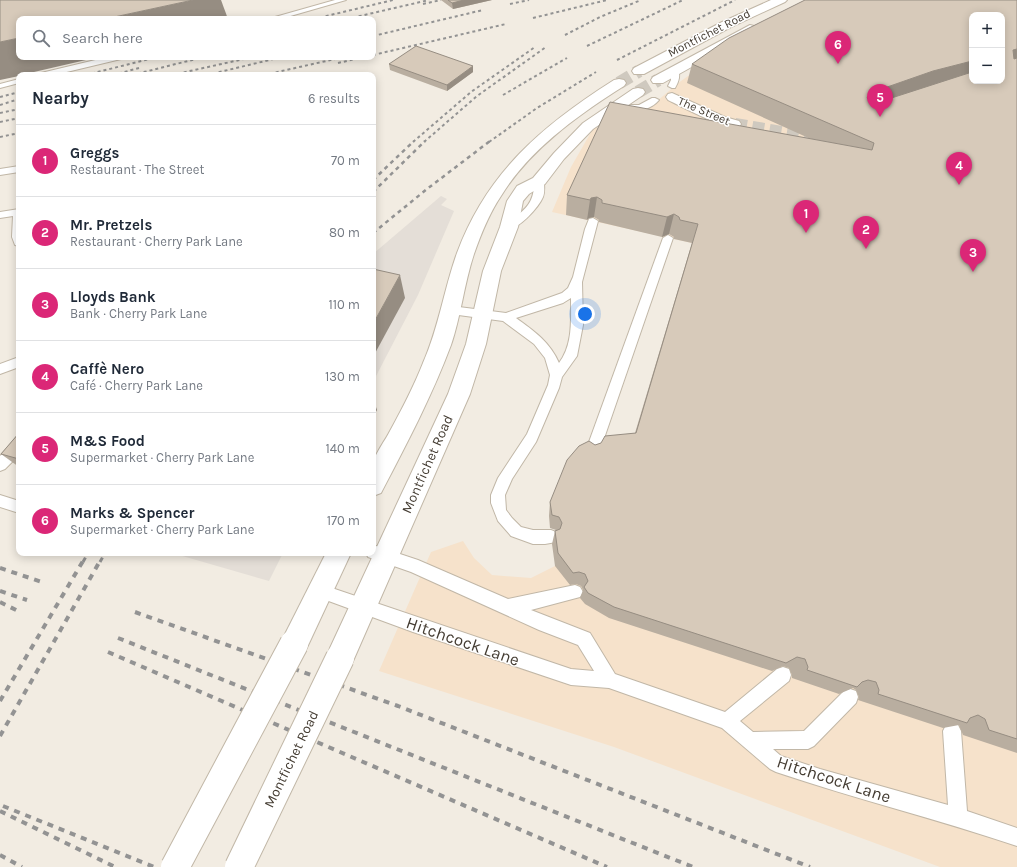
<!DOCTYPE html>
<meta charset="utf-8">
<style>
:root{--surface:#fff;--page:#f2f2f3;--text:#1f2937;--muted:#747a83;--line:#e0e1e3;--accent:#db2777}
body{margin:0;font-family:Karla,sans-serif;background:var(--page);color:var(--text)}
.controls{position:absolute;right:12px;top:12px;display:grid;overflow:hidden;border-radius:8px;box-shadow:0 2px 10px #0003}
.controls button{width:36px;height:36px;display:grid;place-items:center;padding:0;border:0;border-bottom:1px solid var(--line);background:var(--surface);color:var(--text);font:20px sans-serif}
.you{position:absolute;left:585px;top:314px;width:14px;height:14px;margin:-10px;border:3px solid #fff;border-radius:50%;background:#1a73e8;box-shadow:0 0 0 6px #1a73e833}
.badge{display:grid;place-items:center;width:26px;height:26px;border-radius:50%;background:var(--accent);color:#fff;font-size:13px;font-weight:700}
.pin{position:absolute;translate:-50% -33px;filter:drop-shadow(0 1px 2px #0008)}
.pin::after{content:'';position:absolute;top:21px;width:14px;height:12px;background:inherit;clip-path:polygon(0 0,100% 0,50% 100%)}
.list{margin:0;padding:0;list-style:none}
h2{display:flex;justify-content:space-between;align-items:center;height:52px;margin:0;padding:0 16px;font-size:17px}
h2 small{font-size:13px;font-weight:400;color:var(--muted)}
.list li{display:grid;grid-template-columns:26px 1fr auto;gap:12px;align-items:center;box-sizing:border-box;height:72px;padding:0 16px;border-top:1px solid var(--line)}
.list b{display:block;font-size:15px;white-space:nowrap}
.list p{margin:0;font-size:13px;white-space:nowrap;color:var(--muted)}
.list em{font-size:13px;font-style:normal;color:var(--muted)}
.icon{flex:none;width:22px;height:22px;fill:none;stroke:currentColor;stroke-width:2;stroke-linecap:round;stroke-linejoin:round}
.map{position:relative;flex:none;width:1017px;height:867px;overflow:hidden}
.search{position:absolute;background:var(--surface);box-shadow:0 2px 10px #0003;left:16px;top:16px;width:360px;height:44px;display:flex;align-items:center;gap:10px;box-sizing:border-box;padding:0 14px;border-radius:8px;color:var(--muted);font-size:15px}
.panel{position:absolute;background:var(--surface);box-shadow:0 2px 10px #0003;left:16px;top:72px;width:360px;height:484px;border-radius:8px}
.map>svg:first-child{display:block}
.commercial{fill:#f6e2cb}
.industrial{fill:#e4ded7}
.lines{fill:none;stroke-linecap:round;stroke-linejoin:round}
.pedestrian-tunnel{stroke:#cfc9bf;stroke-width:12;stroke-dasharray:12 5.5;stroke-linecap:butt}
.tertiary-tunnel{stroke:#cfc9bf;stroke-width:13;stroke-dasharray:13 6;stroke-linecap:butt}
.service-casing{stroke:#c1b7a7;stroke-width:2}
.pedestrian-casing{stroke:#c1b7a7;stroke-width:2}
.tertiary-casing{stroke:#c1b7a7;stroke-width:2}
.service{fill:#fff;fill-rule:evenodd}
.pedestrian{fill:#fff;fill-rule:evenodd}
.tertiary{fill:#fff;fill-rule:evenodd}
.rail-far3{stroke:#939393;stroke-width:2;stroke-dasharray:3 3;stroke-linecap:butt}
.rail-far2{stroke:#939393;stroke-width:2.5;stroke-dasharray:4 4;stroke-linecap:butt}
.rail-far1{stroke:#939393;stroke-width:3;stroke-dasharray:5 5;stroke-linecap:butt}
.rail{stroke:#939393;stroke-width:4;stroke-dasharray:6 6;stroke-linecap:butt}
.tertiary-bridge-casing{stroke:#c1b7a7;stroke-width:30;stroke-linecap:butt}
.tertiary-bridge{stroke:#fff;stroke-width:28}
.wall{fill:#b9aea0;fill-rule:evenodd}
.shaded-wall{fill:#968d82}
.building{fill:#d7caba;stroke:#968d82;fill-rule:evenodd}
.labels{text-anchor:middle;stroke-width:3;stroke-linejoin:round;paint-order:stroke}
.far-street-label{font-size:12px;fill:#443c32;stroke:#fff}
.street-label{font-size:14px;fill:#443c32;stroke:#fff}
.near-street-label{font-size:17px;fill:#443c32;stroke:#fff}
</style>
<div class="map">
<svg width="1017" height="867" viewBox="0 0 1017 867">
<rect width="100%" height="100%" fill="#f2ece2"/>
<polygon class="commercial" points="719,54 972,81 1002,81 1017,101 1017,867 940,867 614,747 379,671 431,552 463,541 474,558 492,575 531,578 555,566 631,449 692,243 552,212 571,167 594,127 603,129 657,101 681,81"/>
<g class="industrial">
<polygon points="441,196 447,199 441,205 454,211 418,295 373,382 373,254"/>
<polygon points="172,553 283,553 269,581"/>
</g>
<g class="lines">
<polyline class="pedestrian-tunnel" points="735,124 829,140"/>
<g class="tertiary-tunnel">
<polyline points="619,83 639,71"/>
<polyline points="638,92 658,80"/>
</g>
<g class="service-casing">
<g id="service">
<polygon points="335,0 346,0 280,19 268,19"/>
<polygon points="108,57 122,57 121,59 54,75 40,75 41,73"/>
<path d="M671,68H677C681,75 679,81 675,88H672L668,86L671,80Z"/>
<polygon points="19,79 19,83 0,88 0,84"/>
<path d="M652,98H655L659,100C650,111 633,113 620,110L619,108L623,105H639Z"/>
<polygon points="19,166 19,172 0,175 0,169"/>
<path d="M539,178L544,181C544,187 545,192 543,197C539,207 517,232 505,229L504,227L505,225C523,211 535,205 534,181Z"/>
<polygon points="19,209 19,246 15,245 12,237 13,216 0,218 0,212"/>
<path d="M593,218L598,221L582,282L583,325L577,356L562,377L559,388L536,442L512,479L505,495L506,510L512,518L521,527L533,530H551L556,532L558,537L556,542L545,544H533L511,536L498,521L491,503V495L498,478L527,434L548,385L550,375L545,358L534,344L503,321L451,314L447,313L445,310L447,307L451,306L506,313L562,293L568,288L573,277L585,229L589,219ZM571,298C571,320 573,345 559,363C550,342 534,331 516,318L563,303Z"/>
<polygon points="668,235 673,238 599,453 597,457 592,459 587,457 585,453 663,238"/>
<polygon points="19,357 19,367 0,374 0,364"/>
<polygon points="19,440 19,455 5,469 0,471 0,456 14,442"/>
<polygon points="0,495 19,501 19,513 0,507"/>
<path d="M373,545L418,560L508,599L575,585L580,587L583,592L580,597L531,610L590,633L615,674L725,712L777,669L783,667L789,669L791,675L789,681L740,721L753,732L804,731L844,691L850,689L856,691L858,697L856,703L814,746L808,749H773L781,756L820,769L948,805L943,731L946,725L952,722L958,725L961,731L967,811L1017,828V846C937,819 856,799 776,772L770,769L722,728L609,688L571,685L413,632L315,596L312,591L315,586L320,584L571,669L594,671L578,645L539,630L411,572L368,557L366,553H373Z"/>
</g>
</g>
<g class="pedestrian-casing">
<path id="pedestrian" d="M672,93L725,117L739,121L741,124L739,127C724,130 683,107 668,100L666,97L668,94Z"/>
</g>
<g class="tertiary-casing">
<g id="tertiary">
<polygon points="771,0 787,0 785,2 731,27 644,74 634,74 632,71 634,68 722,22"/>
<polygon points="750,25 754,26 756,29 754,32 663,83 653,83 651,80 653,77"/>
<path d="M619,79L624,80L626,83L624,86C578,115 529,150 501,196C489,214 481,234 474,254C464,284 461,316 451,345C432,396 406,445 381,493L373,496C373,486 370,472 373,463C376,452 385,441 390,431C402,409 414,386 423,363C439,327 444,289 457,253C487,172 543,125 614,80Z"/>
<polygon points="638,88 643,89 645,92 643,95 593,129 564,159 545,184 529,194 523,201 518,227 501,271 486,344 470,394 350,668 340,672 330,668 326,658 330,648 448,394 466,344 483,271 500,227 507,201 517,186 533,178 554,153 583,123 633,89"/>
<polygon points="326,553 351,553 304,654 294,658 284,654 280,644"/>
</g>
</g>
<use href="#service" class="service"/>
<use href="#pedestrian" class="pedestrian"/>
<use href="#tertiary" class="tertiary"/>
<g class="rail-far3">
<polyline points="423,4 441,0"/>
<polyline points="510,4 529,0"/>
<polyline points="533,18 607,0"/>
<polyline points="314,19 393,0"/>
<polyline points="347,19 429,0"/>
<polyline points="565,35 600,17 641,0"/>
<polyline points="373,36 483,10"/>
<polyline points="587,46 683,0"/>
<polyline points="373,55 506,24"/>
<polyline points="617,60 735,0"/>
<polyline points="338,63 364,57"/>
<polyline points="86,75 157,57"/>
<polyline points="113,75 139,68"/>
<polyline points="132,75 204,57"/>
<polyline points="172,75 253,57"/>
<polyline points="207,75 282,57"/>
<polyline points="264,75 344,57"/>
<polyline points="503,95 567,58"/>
<polyline points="0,97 19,92"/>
<polyline points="0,105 19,99"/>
<polyline points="0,113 19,109"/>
<polyline points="0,122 19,118"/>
<polyline points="0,137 19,133"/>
<polyline points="413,142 471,92 535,47"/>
<polyline points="424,142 477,96 546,47"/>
<polyline points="489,142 537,108 596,72"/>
</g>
<g class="rail-far2">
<polyline points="373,180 414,141"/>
<polyline points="373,192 425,141"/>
<polyline points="373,233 427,189 490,141"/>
</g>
<g class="rail-far1">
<polyline points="83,562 88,553"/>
<polyline points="100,562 105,553"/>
</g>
<g class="rail">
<polyline points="0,568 42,582"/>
<polyline points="0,591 27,600"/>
<polyline points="0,602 18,611"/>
<polyline points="135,612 398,706 810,867"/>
<polyline points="118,638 693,867"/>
<polyline points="108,652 607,867"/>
<polyline points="0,701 83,561"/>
<polyline points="0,736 100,561"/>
<polyline points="3,806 154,867"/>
<polyline points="0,811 115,867"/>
<polyline points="0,855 22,867"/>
</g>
<g class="tertiary-bridge-casing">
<g id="tertiary-bridge">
<polyline points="175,867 294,644"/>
<polyline points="239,867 340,658"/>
</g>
</g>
<use href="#tertiary-bridge" class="tertiary-bridge"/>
</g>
<g class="wall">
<polygon points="441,0 492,0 453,9"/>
<path d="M1017,0V753L963,735L959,725L943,728L858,700L859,697L856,690L853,688L839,694L792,678V675L789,668L783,666L772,671L609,618L585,604L580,598L583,590L581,586L576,584L570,585L555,566L552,544L555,531L556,530L550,528L549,516L550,502L595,445L635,433L692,243L674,239V237L669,234L662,237L599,222V220L594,217L589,218L587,220L566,215L567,195L813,140L687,83L692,64ZM1002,15V81H972Z"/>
<polygon points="389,64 473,66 473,72 447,91 390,70"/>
<polygon points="19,433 19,467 1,454"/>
</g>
<g class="shaded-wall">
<polygon points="193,0 221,0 228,19 105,19"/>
<polygon points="464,0 492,0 453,9 452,3"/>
<polygon points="19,38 19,57 99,57 21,75 19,75 19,76 0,80 0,42"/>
<polygon points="1017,49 1017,64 1002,69 1013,50"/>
<polygon points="972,61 972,77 860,113 870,93 933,71"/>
<polygon points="473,66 473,72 447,91 447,85"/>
<polygon points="597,197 594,217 589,218 587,220 590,200 591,198"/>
<polygon points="674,214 669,234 662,237 667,217"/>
<polygon points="400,275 405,298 373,357 373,324"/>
<polygon points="373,398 377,410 373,417"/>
</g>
<g class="building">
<polygon points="0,0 193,0 105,19 19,19 19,38 0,42"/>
<polygon points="448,0 464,0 452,3"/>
<path d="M805,0H1017V49L1013,50L1014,59L1017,58V739L989,730L985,719L978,715L970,718L967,723L878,694L879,690L876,682L868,680L862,682L857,687L807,670L808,667L805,659L797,657L786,663L614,607L588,593L584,587L588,581L585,574L579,572L573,573L558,553L555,531L560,529L562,523L559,517L552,515L550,502L567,460L579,446L589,441L595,445L601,443L605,436L636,433L698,224L680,220L679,217L674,214L667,217L602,203V200L597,197L591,198L590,200L567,195L610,102L872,150L874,143L692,64L729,38ZM972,15H1002V81H972V72L879,102H871L867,98L870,93L933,71L972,61Z"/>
<polygon points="416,46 473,66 447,85 389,64"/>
<polygon points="373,269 400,275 373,324"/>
<polygon points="19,433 19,459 1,454"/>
</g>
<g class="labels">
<g class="far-street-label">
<text transform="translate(709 33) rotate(-27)" y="4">Montfichet Road</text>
<text transform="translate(704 111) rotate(23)" y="4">The Street</text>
</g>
<g class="street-label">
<text transform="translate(427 464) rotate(-66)" y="5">Montfichet Road</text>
<text transform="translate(291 759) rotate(-64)" y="5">Montfichet Road</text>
</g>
<g class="near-street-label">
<text transform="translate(463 641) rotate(19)" y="6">Hitchcock Lane</text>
<text transform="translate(834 779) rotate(18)" y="6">Hitchcock Lane</text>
</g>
</g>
</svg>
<div class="controls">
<button>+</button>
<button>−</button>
</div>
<div class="you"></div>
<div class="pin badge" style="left:806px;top:233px">1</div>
<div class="pin badge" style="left:866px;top:249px">2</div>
<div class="pin badge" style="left:973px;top:272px">3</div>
<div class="pin badge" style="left:959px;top:185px">4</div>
<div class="pin badge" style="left:880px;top:117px">5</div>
<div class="pin badge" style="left:838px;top:64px">6</div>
<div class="search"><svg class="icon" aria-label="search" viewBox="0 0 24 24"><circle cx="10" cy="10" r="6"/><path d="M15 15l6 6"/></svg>Search here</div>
<section class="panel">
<h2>Nearby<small>6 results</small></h2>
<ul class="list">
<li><span class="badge">1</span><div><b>Greggs</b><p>Restaurant · The Street</p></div><em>70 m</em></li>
<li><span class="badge">2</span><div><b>Mr. Pretzels</b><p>Restaurant · Cherry Park Lane</p></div><em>80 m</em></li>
<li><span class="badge">3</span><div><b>Lloyds Bank</b><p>Bank · Cherry Park Lane</p></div><em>110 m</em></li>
<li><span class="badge">4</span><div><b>Caffè Nero</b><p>Café · Cherry Park Lane</p></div><em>130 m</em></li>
<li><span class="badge">5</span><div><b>M&amp;S Food</b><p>Supermarket · Cherry Park Lane</p></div><em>140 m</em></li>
<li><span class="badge">6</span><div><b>Marks &amp; Spencer</b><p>Supermarket · Cherry Park Lane</p></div><em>170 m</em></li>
</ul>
</section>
</div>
